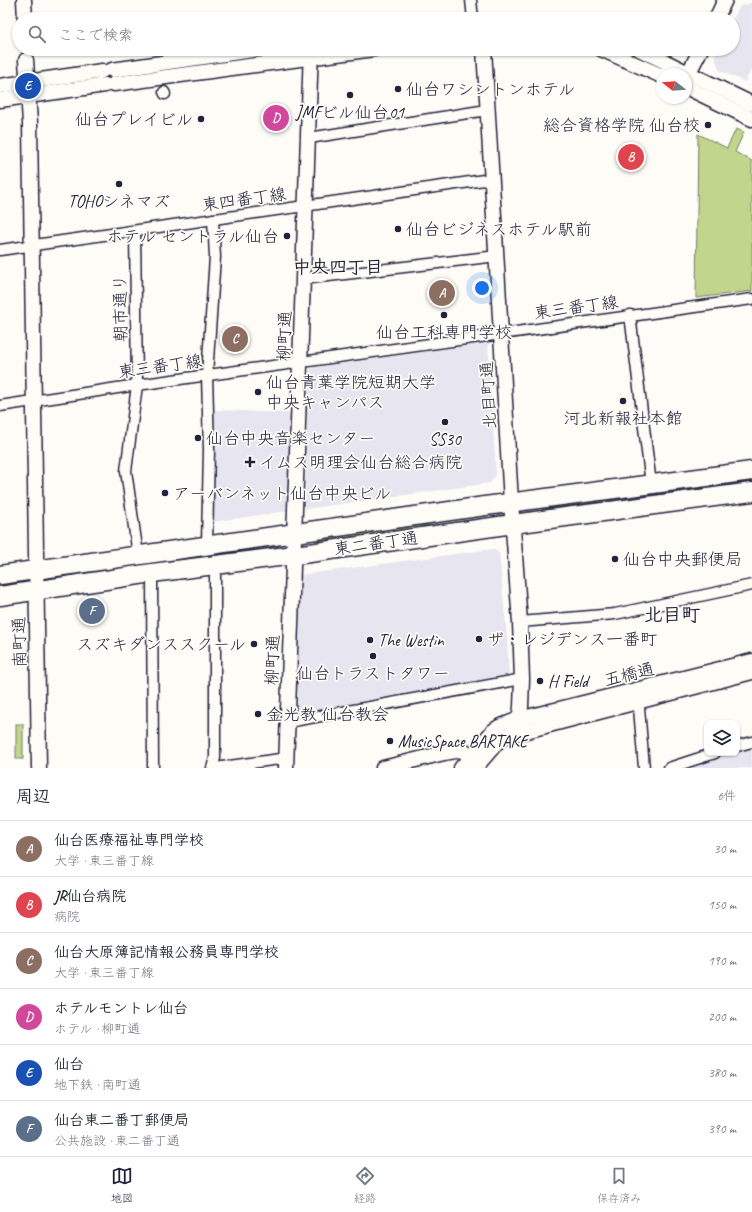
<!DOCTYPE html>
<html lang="ja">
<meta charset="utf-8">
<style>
:root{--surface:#fff;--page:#f2f2f3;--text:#1f2937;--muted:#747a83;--line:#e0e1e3;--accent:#22223b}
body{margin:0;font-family:Caveat,"Klee One",sans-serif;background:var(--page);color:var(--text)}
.controls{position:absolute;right:12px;bottom:12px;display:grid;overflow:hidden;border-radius:8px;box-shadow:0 1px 3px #0004}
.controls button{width:36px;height:36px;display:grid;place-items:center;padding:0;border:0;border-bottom:1px solid var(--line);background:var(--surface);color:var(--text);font:20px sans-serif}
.compass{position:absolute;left:656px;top:68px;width:36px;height:36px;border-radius:50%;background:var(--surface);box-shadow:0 1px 3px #0004;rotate:287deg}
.you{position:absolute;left:482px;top:288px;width:14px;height:14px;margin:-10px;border:3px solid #fff;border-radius:50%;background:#1a73e8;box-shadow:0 0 0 6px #1a73e833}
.badge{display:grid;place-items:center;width:26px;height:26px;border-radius:50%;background:var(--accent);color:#fff;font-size:13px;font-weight:700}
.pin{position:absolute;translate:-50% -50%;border:2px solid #fff;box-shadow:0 1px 4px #0006}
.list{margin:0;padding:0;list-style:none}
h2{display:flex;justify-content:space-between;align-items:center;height:52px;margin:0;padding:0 16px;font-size:17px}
h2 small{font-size:13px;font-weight:400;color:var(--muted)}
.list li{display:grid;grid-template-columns:26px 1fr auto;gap:12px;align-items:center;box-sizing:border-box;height:56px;padding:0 16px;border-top:1px solid var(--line)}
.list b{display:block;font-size:15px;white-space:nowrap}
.list p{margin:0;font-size:13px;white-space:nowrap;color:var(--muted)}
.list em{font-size:13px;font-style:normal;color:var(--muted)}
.icon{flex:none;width:22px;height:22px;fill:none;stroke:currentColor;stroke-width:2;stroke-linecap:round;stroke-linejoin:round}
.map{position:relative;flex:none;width:752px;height:768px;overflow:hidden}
.search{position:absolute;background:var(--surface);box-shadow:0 1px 3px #0004;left:12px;right:12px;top:12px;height:44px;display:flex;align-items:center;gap:10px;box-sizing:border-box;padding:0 14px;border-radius:22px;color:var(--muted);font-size:15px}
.sheet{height:388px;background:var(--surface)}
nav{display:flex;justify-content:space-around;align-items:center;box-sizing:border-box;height:56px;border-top:1px solid var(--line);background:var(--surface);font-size:11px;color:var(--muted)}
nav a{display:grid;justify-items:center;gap:2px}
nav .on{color:var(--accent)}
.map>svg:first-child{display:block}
.built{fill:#e6e5f0}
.green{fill:#c1d68c;stroke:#727c64}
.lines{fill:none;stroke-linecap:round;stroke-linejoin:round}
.street-casing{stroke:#22223b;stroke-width:13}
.secondary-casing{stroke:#22223b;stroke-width:17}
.highway-casing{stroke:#22223b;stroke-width:21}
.street{stroke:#fdfcf7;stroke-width:10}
.secondary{stroke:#fdfcf7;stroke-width:14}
.highway{stroke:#fdfcf7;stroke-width:18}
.poi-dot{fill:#22223b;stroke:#fdfcf7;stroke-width:1.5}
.labels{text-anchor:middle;stroke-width:3.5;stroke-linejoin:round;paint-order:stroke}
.poi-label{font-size:17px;fill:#22223b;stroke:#fdfcf7;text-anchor:start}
.street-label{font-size:17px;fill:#22223b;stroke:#fdfcf7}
.neighbourhood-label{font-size:18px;font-weight:bold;fill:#22223b;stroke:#fdfcf7}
.quarter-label{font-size:19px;font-weight:bold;fill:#22223b;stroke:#fdfcf7}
</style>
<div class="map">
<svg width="752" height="768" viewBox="0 0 752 768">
<rect width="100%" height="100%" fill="#fdfcf7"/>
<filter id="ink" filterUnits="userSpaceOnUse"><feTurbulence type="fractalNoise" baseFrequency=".025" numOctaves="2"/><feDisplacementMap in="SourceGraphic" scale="8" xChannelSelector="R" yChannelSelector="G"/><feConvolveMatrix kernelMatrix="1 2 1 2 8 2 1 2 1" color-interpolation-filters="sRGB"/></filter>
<g filter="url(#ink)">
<g class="built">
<polygon points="752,3 752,68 745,82 719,70 715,56 718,49 733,49 733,19 740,6"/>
<polygon points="488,343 496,475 490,483 305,509 308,374 311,368"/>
<polygon points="213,410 291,413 287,511 211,522"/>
<polygon points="493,549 499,553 507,639 509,679 299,718 297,713 301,575"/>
<polygon points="752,745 752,768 678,768 724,753 737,753 737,749"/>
</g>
<g class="green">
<polygon points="736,129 744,132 735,152 752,161 752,291 696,298 698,134 727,148"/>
<polygon points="752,480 752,482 617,501 542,509 542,507"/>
<polygon points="480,519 480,520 370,535 315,541 315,539 408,526 439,525"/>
<polygon points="278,545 278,547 187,560 155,561 66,572"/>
<rect x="16" y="724" width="7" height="35"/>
</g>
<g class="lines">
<g class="street-casing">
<g id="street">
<polyline points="471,0 473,19"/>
<polyline points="164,92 165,94"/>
<polyline points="309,138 487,110"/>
<polyline points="135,231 137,385 126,471 138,555"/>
<polyline points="0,250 491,179"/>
<polyline points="303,279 497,256"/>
<polyline points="630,315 651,484"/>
<polyline points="0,406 137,385 752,299"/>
<polyline points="207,544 209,450 207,375 215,257 213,219"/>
<polyline points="152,573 153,768"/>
<polyline points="520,622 615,614 752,585"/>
<polyline points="638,696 644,768"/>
<polyline points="288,722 522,679"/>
<polyline points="737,746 752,742"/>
<polyline points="212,768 215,758 215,565"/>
<polyline points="215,768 287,758"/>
<polyline points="669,768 715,753"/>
</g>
</g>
<g class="secondary-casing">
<g id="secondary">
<polyline points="24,0 25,19"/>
<polyline points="716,19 725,0"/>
<polyline points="484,49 511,502 520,622 522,679 521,707 519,719 507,736"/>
<polyline points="601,49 662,76"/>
<polyline points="639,49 752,104"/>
<polyline points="26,60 30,123 39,768"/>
<polyline points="112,70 260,49"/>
<polyline points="686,78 701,49"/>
<polyline points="114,84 374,49"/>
<polyline points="0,86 102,71"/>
<polyline points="686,87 752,119"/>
<polyline points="0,100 105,85"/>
<polyline points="286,768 311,49"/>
<polyline points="383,768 444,753 461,750 472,756"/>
<polyline points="461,768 493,731 499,727 519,719 752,661"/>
<polyline points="475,768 500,739 507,736 752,672"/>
</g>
</g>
<g class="highway-casing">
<g id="highway">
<polyline points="0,575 485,506 752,471"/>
<polyline points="0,596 152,573 310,553 513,524 752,492"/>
</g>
</g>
<use href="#street" class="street"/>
<use href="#secondary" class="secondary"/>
<use href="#highway" class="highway"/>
</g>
</g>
<g class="poi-dot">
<circle cx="398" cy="89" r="4"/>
<circle cx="350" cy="95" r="4"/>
<circle cx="201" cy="119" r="4"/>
<circle cx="708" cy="125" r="4"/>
<circle cx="119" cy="184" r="4"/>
<circle cx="398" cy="229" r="4"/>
<circle cx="287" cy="236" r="4"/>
<circle cx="444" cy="315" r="4"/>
<circle cx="258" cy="392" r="4"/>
<circle cx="623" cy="401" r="4"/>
<circle cx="445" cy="422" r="4"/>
<circle cx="198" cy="438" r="4"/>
<path d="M248 456h4v4h4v4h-4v4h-4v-4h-4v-4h4z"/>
<circle cx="165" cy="493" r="4"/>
<circle cx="615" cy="559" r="4"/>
<circle cx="479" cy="639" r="4"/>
<circle cx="370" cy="640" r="4"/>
<circle cx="254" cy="644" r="4"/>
<circle cx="373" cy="656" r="4"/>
<circle cx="540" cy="681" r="4"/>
<circle cx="258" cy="714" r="4"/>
<circle cx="390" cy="741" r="4"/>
</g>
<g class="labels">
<g class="poi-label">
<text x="406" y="95">仙台ワシントンホテル</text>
<text x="350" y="118" text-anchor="middle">JMFビル仙台01</text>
<text x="193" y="125" text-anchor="end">仙台プレイビル</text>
<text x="700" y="131" text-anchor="end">総合資格学院 仙台校</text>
<text x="119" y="207" text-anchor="middle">TOHOシネマズ</text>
<text x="406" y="235">仙台ビジネスホテル駅前</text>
<text x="279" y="242" text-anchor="end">ホテル セントラル仙台</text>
<text x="444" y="338" text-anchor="middle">仙台工科専門学校</text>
<text x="266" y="388">仙台青葉学院短期大学<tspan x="266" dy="20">中央キャンパス</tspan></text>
<text x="623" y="424" text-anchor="middle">河北新報社本館</text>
<text x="206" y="444">仙台中央音楽センター</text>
<text x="445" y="445" text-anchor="middle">SS30</text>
<text x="259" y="468">イムス明理会仙台総合病院</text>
<text x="173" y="499">アーバンネット仙台中央ビル</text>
<text x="623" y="565">仙台中央郵便局</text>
<text x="487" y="645">ザ・レジデンス一番町</text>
<text x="378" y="646">The Westin</text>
<text x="246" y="650" text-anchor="end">スズキダンススクール</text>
<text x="373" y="679" text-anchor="middle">仙台トラストタワー</text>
<text x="548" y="687">H Field</text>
<text x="266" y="720">金光教 仙台教会</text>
<text x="398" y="747">MusicSpace BARTAKE</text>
</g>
<g class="street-label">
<text transform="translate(244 199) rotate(-8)" y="6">東四番丁線</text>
<text transform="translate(576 307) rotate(-8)" y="6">東三番丁線</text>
<text transform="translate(120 308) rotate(-91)" y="6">朝市通り</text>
<text transform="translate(284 336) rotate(-88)" y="6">柳町通</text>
<text transform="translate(160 366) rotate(-8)" y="6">東三番丁線</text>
<text transform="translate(488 395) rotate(-93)" y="6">北目町通</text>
<text transform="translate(376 543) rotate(-8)" y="6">東二番丁通</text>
<text transform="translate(19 642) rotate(-91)" y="6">南町通</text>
<text transform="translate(272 660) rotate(-88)" y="6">柳町通</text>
<text transform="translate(629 674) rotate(-14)" y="6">五橋通</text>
</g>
<g class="neighbourhood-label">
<text x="338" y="273">中央四丁目</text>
</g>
<g class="quarter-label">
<text x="672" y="621">北目町</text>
</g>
</g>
</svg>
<div class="controls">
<button><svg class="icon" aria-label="layers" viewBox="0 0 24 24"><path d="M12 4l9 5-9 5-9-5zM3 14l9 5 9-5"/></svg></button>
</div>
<svg class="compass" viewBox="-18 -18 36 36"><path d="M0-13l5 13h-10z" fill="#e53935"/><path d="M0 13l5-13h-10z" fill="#747a83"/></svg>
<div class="you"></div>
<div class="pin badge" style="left:442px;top:293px;background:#8d6e63">A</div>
<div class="pin badge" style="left:631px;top:157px;background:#e0444e">B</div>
<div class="pin badge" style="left:235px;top:339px;background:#8d6e63">C</div>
<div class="pin badge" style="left:276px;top:118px;background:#d1479c">D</div>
<div class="pin badge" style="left:28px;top:86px;background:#1a4fb4">E</div>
<div class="pin badge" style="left:92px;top:611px;background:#5c6f8a">F</div>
<div class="search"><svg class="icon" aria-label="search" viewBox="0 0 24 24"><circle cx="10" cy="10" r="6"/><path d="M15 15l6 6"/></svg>ここで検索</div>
</div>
<section class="sheet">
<h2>周辺<small>6件</small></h2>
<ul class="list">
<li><span class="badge" style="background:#8d6e63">A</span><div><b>仙台医療福祉専門学校</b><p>大学 · 東三番丁線</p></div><em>30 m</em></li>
<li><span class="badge" style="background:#e0444e">B</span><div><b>JR仙台病院</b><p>病院</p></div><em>150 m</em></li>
<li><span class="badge" style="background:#8d6e63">C</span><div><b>仙台大原簿記情報公務員専門学校</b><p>大学 · 東三番丁線</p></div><em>190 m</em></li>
<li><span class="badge" style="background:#d1479c">D</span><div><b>ホテルモントレ仙台</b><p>ホテル · 柳町通</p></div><em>200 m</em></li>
<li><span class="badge" style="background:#1a4fb4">E</span><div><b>仙台</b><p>地下鉄 · 南町通</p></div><em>380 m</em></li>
<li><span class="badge" style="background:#5c6f8a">F</span><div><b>仙台東二番丁郵便局</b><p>公共施設 · 東二番丁通</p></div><em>390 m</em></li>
</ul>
</section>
<nav>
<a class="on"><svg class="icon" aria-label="map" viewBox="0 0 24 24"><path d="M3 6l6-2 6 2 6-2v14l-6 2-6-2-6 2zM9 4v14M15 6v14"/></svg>地図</a>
<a><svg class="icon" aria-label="directions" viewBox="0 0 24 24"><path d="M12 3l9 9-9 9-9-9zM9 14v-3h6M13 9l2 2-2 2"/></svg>経路</a>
<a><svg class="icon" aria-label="saved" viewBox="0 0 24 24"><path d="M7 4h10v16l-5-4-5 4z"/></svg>保存済み</a>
</nav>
